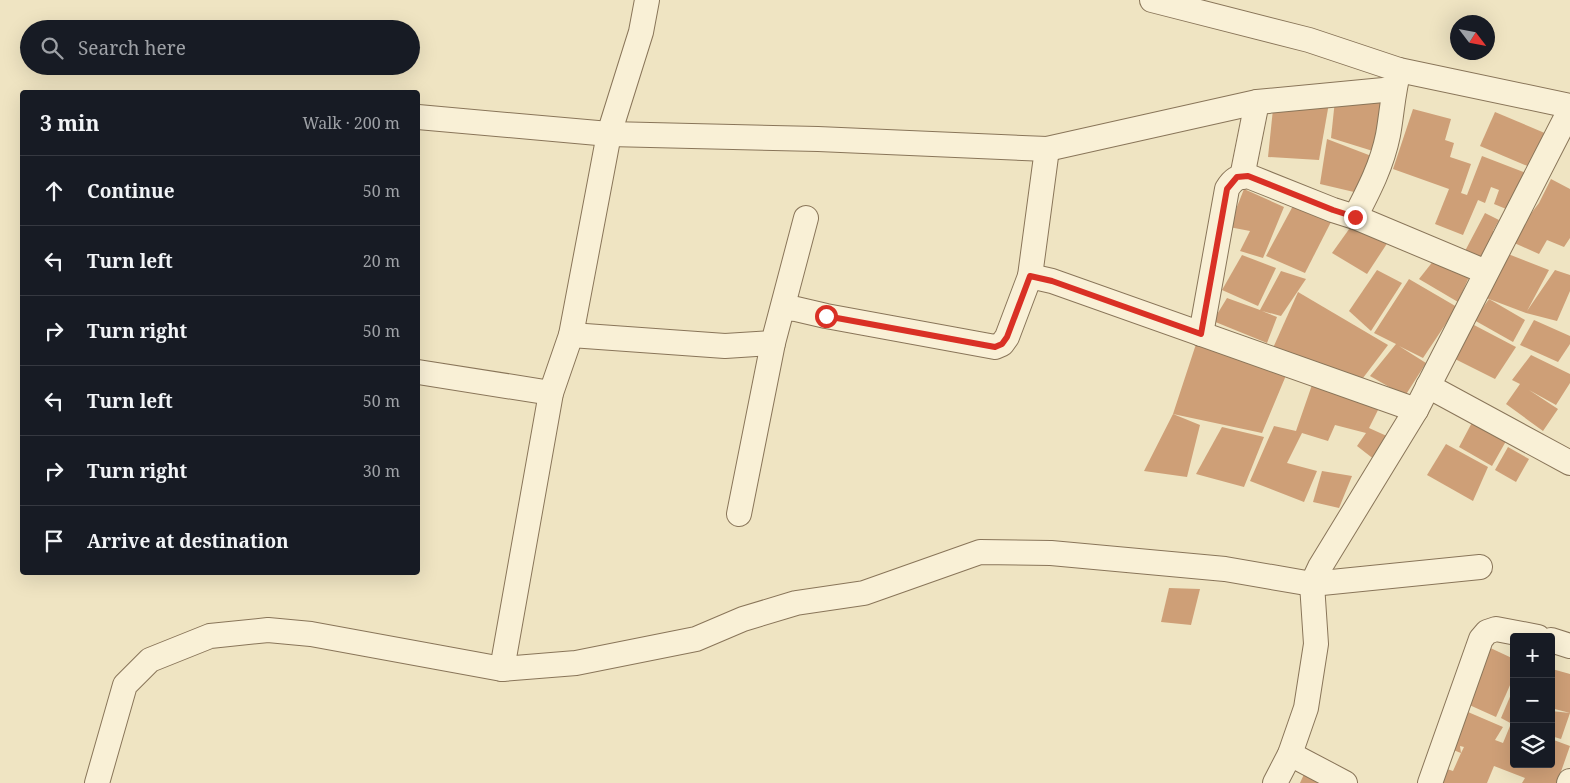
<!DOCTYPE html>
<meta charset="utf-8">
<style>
:root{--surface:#171b24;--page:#242831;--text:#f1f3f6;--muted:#9ea1a6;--line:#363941}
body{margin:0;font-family:"Noto Serif",serif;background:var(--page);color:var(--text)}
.controls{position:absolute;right:15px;bottom:15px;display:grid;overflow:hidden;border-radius:5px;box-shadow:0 5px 20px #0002}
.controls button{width:45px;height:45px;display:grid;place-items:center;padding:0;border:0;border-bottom:1px solid var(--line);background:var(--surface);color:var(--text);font:25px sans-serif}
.compass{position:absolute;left:1450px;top:15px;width:45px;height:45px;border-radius:50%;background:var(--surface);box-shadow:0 5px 20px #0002;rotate:122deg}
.stop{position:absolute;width:15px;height:15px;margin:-11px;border:4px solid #d93025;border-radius:50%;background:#fff}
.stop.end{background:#d93025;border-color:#fff;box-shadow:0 1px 5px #0008}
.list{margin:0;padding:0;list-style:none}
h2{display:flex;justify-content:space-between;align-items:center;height:65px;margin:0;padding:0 20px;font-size:21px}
h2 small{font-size:16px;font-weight:400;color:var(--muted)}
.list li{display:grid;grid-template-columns:32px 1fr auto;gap:15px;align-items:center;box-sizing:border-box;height:70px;padding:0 20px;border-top:1px solid var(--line)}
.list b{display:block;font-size:19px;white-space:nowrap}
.list em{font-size:16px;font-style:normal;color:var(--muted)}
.icon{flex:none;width:28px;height:28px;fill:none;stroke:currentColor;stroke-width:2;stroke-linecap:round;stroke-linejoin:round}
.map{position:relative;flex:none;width:1570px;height:783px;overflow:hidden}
.search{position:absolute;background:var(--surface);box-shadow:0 5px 20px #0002;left:20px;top:20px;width:400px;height:55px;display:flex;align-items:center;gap:12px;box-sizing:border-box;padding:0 18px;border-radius:28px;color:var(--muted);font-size:19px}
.panel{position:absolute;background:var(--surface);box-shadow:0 5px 20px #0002;left:20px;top:90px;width:400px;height:485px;border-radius:5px}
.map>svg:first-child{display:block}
.building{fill:#ce9f77}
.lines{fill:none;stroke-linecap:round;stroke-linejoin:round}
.street-casing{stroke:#897559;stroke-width:26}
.street{stroke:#f9f0d6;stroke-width:24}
.route{stroke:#d93025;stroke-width:6}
</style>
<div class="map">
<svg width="1570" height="783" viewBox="0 0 1570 783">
<rect width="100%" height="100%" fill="#efe4c2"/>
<g class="building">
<polygon points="1335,100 1388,100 1376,152 1331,138"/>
<polygon points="1329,103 1319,160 1268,157 1273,109"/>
<polygon points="1413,109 1451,119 1445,140 1454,143 1450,157 1471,164 1461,193 1467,195 1482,156 1526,173 1511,211 1494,204 1499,190 1491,187 1485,203 1478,200 1463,235 1435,224 1449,189 1393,169"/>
<polygon points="1495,112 1547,134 1532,168 1480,146"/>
<polygon points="1327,139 1374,157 1354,192 1320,184"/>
<polygon points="1551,179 1570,189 1570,238 1564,247 1547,240 1551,233 1539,254 1510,241 1539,203"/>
<polygon points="1244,189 1284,207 1263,258 1240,251 1250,231 1229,227"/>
<polygon points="1294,204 1332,220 1305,273 1266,256"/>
<polygon points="1485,213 1499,220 1493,231 1503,236 1497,249 1488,244 1479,259 1465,251"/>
<polygon points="1352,225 1388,242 1367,274 1332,253"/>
<polygon points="1503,252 1549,270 1527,311 1555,270 1570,275 1570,291 1557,321 1526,313 1481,296"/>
<polygon points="1242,255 1276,268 1258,306 1222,290"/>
<polygon points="1438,255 1472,270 1458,302 1419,279"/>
<polygon points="1377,270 1402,283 1371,331 1349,311"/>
<polygon points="1281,271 1306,279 1281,316 1262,311 1277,317 1267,343 1213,321 1227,298 1260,310"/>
<polygon points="1409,279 1457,307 1423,358 1399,346 1426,363 1405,396 1370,376 1396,344 1374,333"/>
<polygon points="1298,292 1388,345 1363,378 1273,348"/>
<polygon points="1489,299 1525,320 1513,342 1474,320"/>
<polygon points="1534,320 1570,336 1570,344 1558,362 1520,345"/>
<polygon points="1474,325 1516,347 1495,379 1449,356"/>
<polygon points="1198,338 1287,373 1262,433 1173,414 1200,425 1187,477 1144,471 1173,414"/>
<polygon points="1531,355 1570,374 1570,383 1556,405 1529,390 1558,409 1543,431 1506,404 1520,384 1512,380"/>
<polygon points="1313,382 1381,404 1369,428 1389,437 1375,460 1357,446 1366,433 1335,425 1328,441 1302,433 1287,463 1317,471 1304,502 1250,481 1274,426 1296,431"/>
<polygon points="1476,415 1510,434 1492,466 1459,447"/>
<polygon points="1222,427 1264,437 1244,487 1196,474"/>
<polygon points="1446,444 1488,467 1473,501 1427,475"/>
<polygon points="1508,447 1529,459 1516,482 1495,470"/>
<polygon points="1322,471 1352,476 1339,508 1313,502"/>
<polygon points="1169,588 1200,589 1191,625 1161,622"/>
<polygon points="1484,645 1514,659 1514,676 1496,717 1465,703"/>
<polygon points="1552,669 1570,674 1570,713 1561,739 1551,736 1551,711 1570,713 1551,708"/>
<polygon points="1512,692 1514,693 1514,725 1501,718"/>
<polygon points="1468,712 1503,727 1495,740 1503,743 1510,726 1514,727 1514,764 1551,764 1551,739 1570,746 1557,783 1522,783 1525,778 1494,766 1487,783 1435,783 1441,767 1453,771 1461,753 1464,747 1460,746 1461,753 1448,748"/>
<polygon points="1305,772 1330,783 1300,783"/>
</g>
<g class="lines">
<g class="street-casing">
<g id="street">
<polyline points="1152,0 1309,40 1399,70 1570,106"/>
<polyline points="418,117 609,134 818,139 1047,149 1257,102 1394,89"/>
<polyline points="1242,177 1257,102"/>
<polyline points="1355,217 1486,272"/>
<polyline points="1030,276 1047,149"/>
<polyline points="783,308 796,309 826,316 995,347 1002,344 1007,337 1030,276 1052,281 1416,410"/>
<path d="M1201,334L1227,189C1233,179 1237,177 1248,176L1333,210L1355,217C1369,190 1382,165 1388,135C1392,113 1393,91 1399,70"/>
<polyline points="571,335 725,346 773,343"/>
<polyline points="418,372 551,393"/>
<polyline points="1428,386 1570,463"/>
<polyline points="739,514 773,343 806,218"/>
<polyline points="1551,640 1570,646"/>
<polyline points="502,669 551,393 571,335 609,134 641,32 647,0"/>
<polyline points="1290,754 1345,783"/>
<polyline points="97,783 125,685 150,660 210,636 268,630 311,634 502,669 576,663 696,639 743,619 796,603 864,593 980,552 1051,553 1225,569 1312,584 1480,567"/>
<polyline points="1275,783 1290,754 1306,708 1316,644 1312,584 1320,567 1416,410 1570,110"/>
<polyline points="1430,783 1481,639 1487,632 1496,629 1538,637"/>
<polyline points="1569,783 1570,781"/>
</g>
</g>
<use href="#street" class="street"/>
</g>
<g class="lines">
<polyline class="route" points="826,316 995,347 1002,344 1007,337 1030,276 1052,281 1201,334 1227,189 1237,177 1248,176 1333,210 1355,217"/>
</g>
</svg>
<div class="controls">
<button>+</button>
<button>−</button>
<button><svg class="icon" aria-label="layers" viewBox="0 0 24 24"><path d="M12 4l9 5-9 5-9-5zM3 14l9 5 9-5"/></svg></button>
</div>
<svg class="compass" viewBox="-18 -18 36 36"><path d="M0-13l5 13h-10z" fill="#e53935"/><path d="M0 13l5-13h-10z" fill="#9ea1a6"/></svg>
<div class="stop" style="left:826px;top:316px"></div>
<div class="stop end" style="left:1355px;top:217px"></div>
<div class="search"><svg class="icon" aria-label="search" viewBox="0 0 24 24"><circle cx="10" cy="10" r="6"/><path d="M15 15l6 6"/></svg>Search here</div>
<section class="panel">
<h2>3 min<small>Walk · 200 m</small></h2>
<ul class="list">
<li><svg class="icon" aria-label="ahead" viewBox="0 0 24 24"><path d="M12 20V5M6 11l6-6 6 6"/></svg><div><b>Continue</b></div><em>50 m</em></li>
<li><svg class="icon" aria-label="left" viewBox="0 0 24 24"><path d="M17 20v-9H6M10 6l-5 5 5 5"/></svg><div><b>Turn left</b></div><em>20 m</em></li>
<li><svg class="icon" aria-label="right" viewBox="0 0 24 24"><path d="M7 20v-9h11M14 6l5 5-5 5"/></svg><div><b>Turn right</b></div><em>50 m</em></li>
<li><svg class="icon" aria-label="left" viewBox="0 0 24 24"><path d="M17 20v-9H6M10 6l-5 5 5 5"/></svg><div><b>Turn left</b></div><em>50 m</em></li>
<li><svg class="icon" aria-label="right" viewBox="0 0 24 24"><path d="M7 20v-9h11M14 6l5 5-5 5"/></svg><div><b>Turn right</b></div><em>30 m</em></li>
<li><svg class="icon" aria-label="arrive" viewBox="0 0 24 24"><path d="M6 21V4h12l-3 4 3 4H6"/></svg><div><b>Arrive at destination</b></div></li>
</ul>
</section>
</div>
